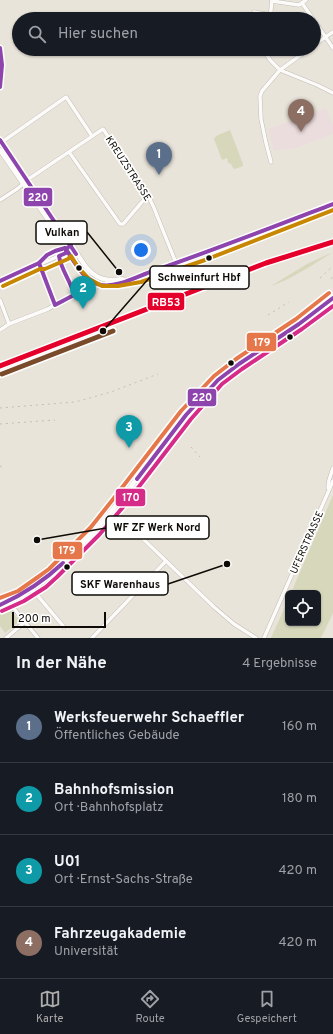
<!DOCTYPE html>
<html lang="de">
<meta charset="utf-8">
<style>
:root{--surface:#171b24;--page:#242831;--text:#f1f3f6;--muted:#9ea1a6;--line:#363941;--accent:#aeadab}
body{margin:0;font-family:Overpass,sans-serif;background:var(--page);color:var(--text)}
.controls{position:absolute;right:12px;bottom:12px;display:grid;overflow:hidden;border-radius:6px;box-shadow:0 1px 3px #0004}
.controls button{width:36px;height:36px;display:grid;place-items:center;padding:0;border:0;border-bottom:1px solid var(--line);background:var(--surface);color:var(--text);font:20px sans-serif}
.scale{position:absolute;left:12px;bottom:10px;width:94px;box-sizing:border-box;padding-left:4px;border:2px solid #0e0b06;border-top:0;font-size:11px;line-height:14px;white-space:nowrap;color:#0e0b06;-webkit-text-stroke:3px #fff;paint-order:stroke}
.you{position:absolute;left:141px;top:250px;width:14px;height:14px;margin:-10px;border:3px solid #fff;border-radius:50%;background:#1a73e8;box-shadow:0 0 0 6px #1a73e833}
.badge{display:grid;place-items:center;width:26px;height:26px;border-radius:50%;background:var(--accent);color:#fff;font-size:13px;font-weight:700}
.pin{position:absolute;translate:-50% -33px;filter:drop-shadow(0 1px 2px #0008)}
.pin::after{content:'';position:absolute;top:21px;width:14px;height:12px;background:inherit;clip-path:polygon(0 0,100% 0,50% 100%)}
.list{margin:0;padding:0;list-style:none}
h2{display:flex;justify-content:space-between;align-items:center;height:52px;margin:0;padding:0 16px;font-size:17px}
h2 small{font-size:13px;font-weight:400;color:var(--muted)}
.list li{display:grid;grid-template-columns:26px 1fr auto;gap:12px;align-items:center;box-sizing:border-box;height:72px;padding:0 16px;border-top:1px solid var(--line)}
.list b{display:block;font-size:15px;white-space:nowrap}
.list p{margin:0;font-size:13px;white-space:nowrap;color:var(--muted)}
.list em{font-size:13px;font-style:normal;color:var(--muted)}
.icon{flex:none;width:22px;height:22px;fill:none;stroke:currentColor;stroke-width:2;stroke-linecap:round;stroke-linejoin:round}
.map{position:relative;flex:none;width:333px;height:638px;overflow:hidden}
.search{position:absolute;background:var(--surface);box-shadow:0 1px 3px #0004;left:12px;right:12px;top:12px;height:44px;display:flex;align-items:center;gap:10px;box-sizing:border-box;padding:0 14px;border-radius:22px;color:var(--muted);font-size:15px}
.sheet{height:340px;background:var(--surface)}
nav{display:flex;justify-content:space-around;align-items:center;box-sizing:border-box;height:56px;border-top:1px solid var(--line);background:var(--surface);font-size:11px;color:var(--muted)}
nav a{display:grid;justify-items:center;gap:2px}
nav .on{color:var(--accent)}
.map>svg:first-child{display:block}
.education{fill:#ebdcdd}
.green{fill:#d7d7bb}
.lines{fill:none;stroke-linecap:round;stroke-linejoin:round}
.minor-casing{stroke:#c1bdb5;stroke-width:4.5}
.tertiary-casing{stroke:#c1bdb5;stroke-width:5.5}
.secondary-casing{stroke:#c1bdb5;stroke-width:6}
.minor{stroke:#fcfbf9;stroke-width:3.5}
.tertiary{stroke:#fcfbf9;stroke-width:4.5}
.secondary{stroke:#fcfbf9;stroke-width:5}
.rail{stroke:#c1bfbd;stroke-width:1;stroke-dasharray:2 4;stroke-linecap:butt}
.bus-1-casing{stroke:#fff;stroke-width:7}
.bus-2-casing{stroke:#fff;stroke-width:7}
.bus-3-casing{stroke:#fff;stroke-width:7}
.bus-4-casing{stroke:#fff;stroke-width:7}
.bus-1{stroke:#8e44ad;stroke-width:4}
.bus-2{stroke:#d62b88;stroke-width:4}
.bus-3{stroke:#e5774a;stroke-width:4}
.bus-4{stroke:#c88701;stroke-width:4}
.rail-1-casing{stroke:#fff;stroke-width:8}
.rail-2-casing{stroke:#fff;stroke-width:8}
.rail-1{stroke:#e4002b;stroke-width:5}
.rail-2{stroke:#7a4b2a;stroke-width:5}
.bus-dot{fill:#0e0b06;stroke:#fff;stroke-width:1.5}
.labels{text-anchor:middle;stroke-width:3.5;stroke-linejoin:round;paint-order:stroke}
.street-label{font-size:10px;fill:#0e0b06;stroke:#fff}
.leader{fill:none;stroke:#0e0b06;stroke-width:1.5}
.callout-dot{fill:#0e0b06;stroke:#fff;stroke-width:1.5}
.callout{fill:#fff;stroke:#0e0b06;stroke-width:1.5}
.callout-label{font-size:11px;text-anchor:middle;font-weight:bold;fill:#0e0b06}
.line-badge{stroke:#fff;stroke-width:1.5}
.badge-label{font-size:11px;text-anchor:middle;font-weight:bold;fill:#fff}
</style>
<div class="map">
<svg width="333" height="638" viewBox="0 0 333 638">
<rect width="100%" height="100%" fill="#e9e4da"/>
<polygon class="education" points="326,108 333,125 333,134 296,148 274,151 268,129"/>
<g class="green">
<polygon points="230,130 243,164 243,166 235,169 233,168 231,164 228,163 227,158 222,160 214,139 216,136"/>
<path d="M333,252C316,263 290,280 271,286L307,264Z"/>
<polygon points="333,495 333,613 321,638 271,638 288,600 288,623 318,623 318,593 291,593"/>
<polygon points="8,607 20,621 5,633 0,626 0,610"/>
</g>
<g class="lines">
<g class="minor-casing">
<g id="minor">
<polyline points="272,1 299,5 306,0"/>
<polyline points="302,3 313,19"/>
<polyline points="254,12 270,15"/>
<polyline points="270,19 272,0"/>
<polyline points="314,20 333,48"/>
<polyline points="314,45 333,32"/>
<polyline points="266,49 268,57 271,61 280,70 317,85 333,93"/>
<polyline points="2,142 66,97 92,136"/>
<polyline points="69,152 120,224 123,224 124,223 148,195"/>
<polyline points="271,162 266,143 261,119 260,96 262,91 280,70 309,49"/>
<polyline points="0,200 17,189 30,178 103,129 148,195 154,208 176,263"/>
<polyline points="39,263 55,305"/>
<path d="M39,263C44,257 58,247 66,249"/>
<polyline points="0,281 39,263 43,263 66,253 66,249 71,245"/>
<polyline points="0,300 9,324"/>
<polyline points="0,330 9,324 48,309 64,299 101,285"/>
<polyline points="328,488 329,480 333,468"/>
<polyline points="113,510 214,607 234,624 256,638"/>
<polyline points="32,589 64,627"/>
<polyline points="9,602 11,605 38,638"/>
<polyline points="6,638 25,622"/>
<polyline points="92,638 166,561"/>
<polyline points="264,638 333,481"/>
</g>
</g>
<g class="tertiary-casing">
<g id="tertiary">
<path d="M0,140L86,267C96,279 107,282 122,279"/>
<polyline points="0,150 62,240 83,274 90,280 101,285 112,284 132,279 203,254 333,204"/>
</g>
</g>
<g class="secondary-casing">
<g id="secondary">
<polyline points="0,48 2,65 0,87"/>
<polyline points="0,605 21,596 42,582 53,573 95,531 119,502 186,415 200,399 218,380 239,364 299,324 333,298"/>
</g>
</g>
<use href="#minor" class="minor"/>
<use href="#tertiary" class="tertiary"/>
<use href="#secondary" class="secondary"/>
<g class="rail">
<polyline points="320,278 333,266"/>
<polyline points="331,279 333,276"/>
<polyline points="268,315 289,302"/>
<polyline points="0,408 75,402 111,392 158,374"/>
<polyline points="0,424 55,420"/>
<polyline points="191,447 200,457"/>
<polyline points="0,466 4,468"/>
</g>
<g class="bus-1-casing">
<g id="bus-1">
<polyline points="0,48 2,65 0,87"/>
<polyline points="0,140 76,254"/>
<path d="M66,249C75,263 84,281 101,285C117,288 138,276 153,271C214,250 273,227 333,204"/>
<path d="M39,263L55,305L74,295C71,281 61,270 59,256L66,253V249L71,245"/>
<polyline points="0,281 39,263 47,255 55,251 65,248"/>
<polyline points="137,479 186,415 218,380 239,364 299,324 333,298"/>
<path d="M0,605C24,594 44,581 63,563"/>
</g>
</g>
<g class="bus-2-casing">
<polyline id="bus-2" points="2,611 24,601 46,587 57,577 99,535 124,506 191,419 222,384 242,369 302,329 333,306"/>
</g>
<g class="bus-3-casing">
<polyline id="bus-3" points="0,598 18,591 38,577 49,569 91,527 114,498 181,411 214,376 236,359 296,319 329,293"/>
</g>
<g class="bus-4-casing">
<polyline id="bus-4" points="3,286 40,269 45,269 68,259 71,256 78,267 89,279 102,286 118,286 141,282 205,260 333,210"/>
</g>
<use href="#bus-1" class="bus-1"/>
<use href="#bus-2" class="bus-2"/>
<use href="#bus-3" class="bus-3"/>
<use href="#bus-4" class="bus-4"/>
<g class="rail-1-casing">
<polyline id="rail-1" points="0,366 266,263 333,242"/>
</g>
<g class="rail-2-casing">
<polyline id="rail-2" points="2,374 113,331"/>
</g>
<use href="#rail-1" class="rail-1"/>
<use href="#rail-2" class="rail-2"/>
</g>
<g class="bus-dot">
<circle cx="209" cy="258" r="3.5"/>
<circle cx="79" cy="268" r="3.5"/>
<circle cx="290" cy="337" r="3.5"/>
<circle cx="231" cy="363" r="3.5"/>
<circle cx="67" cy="567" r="3.5"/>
</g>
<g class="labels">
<g class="street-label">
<text transform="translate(129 168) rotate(57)" y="4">KREUZSTRASSE</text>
<text transform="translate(306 542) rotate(-66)" y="4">UFERSTRASSE</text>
</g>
</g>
<path class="leader" d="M119 272L87 232M103 331L150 277M37 540L106 528M227 564L168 584"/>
<g class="callout-dot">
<circle cx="119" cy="272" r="4"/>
<circle cx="103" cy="331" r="4"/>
<circle cx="37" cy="540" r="4"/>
<circle cx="227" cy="564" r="4"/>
</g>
<g class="callout">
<rect x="36" y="221" width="51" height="23" rx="4"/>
<rect x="150" y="266" width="99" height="23" rx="4"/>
<rect x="106" y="516" width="103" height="23" rx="4"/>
<rect x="72" y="572" width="96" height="23" rx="4"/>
</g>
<g class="callout-label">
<text x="62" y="236">Vulkan</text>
<text x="199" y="281">Schweinfurt Hbf</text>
<text x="157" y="531">WF ZF Werk Nord</text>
<text x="120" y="588">SKF Warenhaus</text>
</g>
<g class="line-badge">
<rect x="23" y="187" width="30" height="20" rx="4" fill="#8e44ad"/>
<rect x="147" y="292" width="38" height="19" rx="4" fill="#e4002b"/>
<rect x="246" y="332" width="31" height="20" rx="4" fill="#e5774a"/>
<rect x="187" y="388" width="30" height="19" rx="4" fill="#8e44ad"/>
<rect x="115" y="488" width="31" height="19" rx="4" fill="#d62b88"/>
<rect x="52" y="541" width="31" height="19" rx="4" fill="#e5774a"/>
</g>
<g class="badge-label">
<text x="38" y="201">220</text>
<text x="166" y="306">RB53</text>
<text x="262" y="346">179</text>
<text x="202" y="401">220</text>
<text x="131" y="501">170</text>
<text x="67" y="554">179</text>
</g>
</svg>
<div class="controls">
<button><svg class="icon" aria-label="locate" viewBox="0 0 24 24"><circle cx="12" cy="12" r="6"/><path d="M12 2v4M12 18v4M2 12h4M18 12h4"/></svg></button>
</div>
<div class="scale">200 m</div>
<div class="you"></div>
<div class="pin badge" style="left:159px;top:175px;background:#5c6f8a">1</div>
<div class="pin badge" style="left:83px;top:309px;background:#0f9aa8">2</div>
<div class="pin badge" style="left:129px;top:448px;background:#0f9aa8">3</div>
<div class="pin badge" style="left:301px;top:132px;background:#8d6e63">4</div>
<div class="search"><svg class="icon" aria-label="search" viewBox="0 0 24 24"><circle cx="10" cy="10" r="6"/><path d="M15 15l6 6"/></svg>Hier suchen</div>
</div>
<section class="sheet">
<h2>In der Nähe<small>4 Ergebnisse</small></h2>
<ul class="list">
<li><span class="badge" style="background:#5c6f8a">1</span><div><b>Werksfeuerwehr Schaeffler</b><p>Öffentliches Gebäude</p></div><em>160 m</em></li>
<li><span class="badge" style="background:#0f9aa8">2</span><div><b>Bahnhofsmission</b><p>Ort · Bahnhofsplatz</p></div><em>180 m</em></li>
<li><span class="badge" style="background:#0f9aa8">3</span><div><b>U01</b><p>Ort · Ernst-Sachs-Straße</p></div><em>420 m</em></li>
<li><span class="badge" style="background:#8d6e63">4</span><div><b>Fahrzeugakademie</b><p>Universität</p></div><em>420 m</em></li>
</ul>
</section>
<nav>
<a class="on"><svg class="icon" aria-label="map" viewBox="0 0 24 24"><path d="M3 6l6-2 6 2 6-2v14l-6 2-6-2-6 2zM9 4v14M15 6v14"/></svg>Karte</a>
<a><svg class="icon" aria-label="directions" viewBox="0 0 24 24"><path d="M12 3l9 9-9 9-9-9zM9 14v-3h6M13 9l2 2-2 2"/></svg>Route</a>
<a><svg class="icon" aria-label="saved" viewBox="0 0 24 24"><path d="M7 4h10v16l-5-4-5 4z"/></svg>Gespeichert</a>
</nav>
